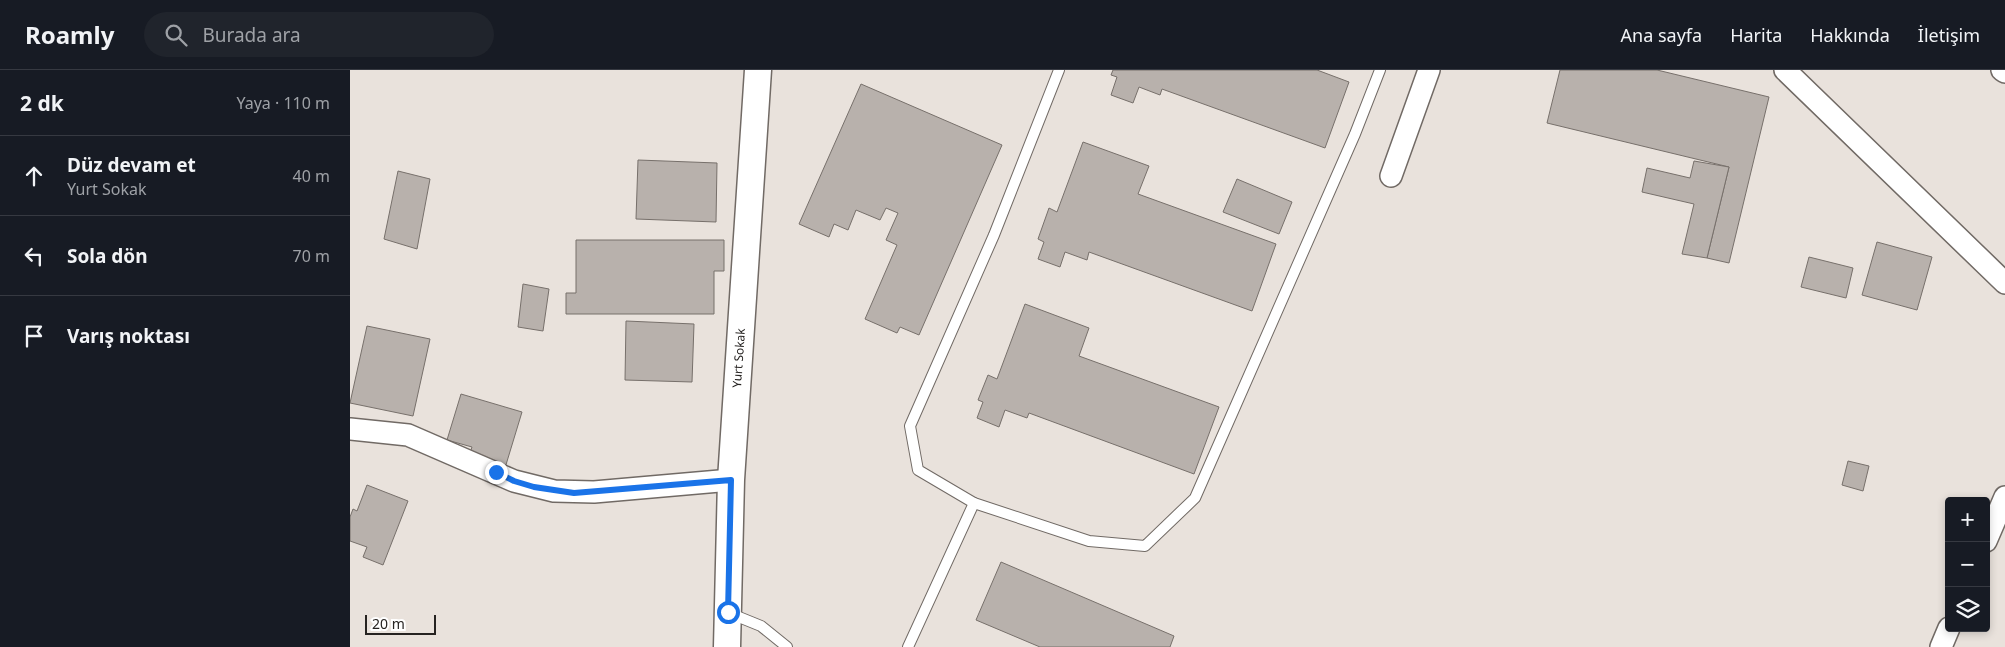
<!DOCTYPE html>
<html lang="tr">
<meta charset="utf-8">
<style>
:root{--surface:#171b24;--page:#20242c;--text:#f1f3f6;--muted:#9ea1a6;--line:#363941}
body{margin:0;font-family:"Noto Sans",sans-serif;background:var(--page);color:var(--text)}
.controls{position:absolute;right:15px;bottom:15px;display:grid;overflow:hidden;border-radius:5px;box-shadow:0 2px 8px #0003}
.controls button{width:45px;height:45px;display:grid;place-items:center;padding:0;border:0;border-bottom:1px solid var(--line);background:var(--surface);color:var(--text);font:25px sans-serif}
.scale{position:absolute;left:15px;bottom:12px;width:71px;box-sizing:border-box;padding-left:5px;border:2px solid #262321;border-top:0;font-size:14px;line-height:18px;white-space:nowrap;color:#262321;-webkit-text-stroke:4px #fff;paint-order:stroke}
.stop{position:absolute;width:15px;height:15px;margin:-11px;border:4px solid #1a73e8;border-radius:50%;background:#fff}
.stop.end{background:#1a73e8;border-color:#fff;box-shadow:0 1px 5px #0008}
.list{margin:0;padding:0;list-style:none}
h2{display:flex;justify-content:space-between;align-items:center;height:65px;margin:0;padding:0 20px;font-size:21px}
h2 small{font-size:16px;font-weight:400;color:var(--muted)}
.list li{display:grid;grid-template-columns:32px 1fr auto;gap:15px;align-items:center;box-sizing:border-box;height:80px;padding:0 20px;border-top:1px solid var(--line)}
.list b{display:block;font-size:19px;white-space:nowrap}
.list p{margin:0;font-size:16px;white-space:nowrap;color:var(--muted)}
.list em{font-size:16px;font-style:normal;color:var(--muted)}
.icon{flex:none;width:28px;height:28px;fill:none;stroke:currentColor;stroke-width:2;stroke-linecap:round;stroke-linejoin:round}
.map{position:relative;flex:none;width:1655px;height:577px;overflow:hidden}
header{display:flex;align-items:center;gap:30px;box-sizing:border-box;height:70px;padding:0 25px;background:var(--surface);border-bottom:1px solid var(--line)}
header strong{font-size:24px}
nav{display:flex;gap:28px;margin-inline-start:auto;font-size:18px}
.search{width:350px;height:45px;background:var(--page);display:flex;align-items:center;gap:12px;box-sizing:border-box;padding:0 18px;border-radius:28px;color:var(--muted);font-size:19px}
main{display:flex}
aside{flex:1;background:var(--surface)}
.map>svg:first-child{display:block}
.building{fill:#b8b1ac;stroke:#77706b}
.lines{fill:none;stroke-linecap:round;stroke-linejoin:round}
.service-casing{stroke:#716a65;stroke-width:12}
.minor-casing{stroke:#716a65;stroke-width:24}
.tertiary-casing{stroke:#716a65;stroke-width:29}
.service{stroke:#fff;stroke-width:10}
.minor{stroke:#fff;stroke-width:21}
.tertiary{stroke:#fff;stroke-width:26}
.route{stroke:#1a73e8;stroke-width:6}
.labels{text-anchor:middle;stroke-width:4;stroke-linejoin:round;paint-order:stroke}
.street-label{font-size:12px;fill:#262321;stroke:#fff}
</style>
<header>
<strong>Roamly</strong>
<div class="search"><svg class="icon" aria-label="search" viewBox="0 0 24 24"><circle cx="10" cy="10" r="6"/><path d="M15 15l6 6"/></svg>Burada ara</div>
<nav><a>Ana sayfa</a><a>Harita</a><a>Hakkında</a><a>İletişim</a></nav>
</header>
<main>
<aside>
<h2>2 dk<small>Yaya · 110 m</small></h2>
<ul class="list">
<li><svg class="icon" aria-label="ahead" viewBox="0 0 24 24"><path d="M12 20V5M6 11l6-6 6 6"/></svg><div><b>Düz devam et</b><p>Yurt Sokak</p></div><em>40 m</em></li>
<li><svg class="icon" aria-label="left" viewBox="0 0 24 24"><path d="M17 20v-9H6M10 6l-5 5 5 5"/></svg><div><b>Sola dön</b></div><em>70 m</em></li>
<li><svg class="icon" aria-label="arrive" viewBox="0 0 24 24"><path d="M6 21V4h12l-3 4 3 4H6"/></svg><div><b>Varış noktası</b></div></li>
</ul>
</aside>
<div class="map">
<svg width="1655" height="577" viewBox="0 0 1655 577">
<rect width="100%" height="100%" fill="#e9e2dc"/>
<g class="building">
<polygon points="763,0 967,0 999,12 975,78 812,19 810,25 789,17 783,33 761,25 767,7 761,5"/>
<polygon points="1210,0 1307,0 1419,27 1379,193 1357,188 1379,97 1197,53"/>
<polygon points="511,14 652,75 569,265 550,257 547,263 515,249 547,175 536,170 548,143 536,138 530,150 506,140 498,160 484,154 479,167 449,154"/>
<polygon points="733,72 799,96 788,124 926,174 902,241 739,182 737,190 715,182 710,197 688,189 694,172 688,169 699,138 707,142"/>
<polygon points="288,90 367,93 366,152 286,149"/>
<polygon points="1344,91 1379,97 1357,188 1332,184 1344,134 1292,122 1297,98 1340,108"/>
<polygon points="48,101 80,109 67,179 34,169"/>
<polygon points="887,109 942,132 929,164 873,142"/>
<polygon points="226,170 374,170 374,201 364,201 364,244 216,244 216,223 226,223"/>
<polygon points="1527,172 1582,187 1567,240 1512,225"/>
<polygon points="1459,187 1503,198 1496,228 1451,217"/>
<polygon points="173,214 199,219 193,261 168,257"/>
<polygon points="675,234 739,258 729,286 869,337 844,404 679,343 677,348 655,340 649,357 627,348 633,332 628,330 638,305 647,309"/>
<polygon points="276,251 344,254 342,312 275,310"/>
<polygon points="17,256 80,269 63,346 0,333"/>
<polygon points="111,324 172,342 155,398 118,388 122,377 97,370"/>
<polygon points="1498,391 1519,396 1513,421 1492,415"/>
<polygon points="17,415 58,431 33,495 13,487 17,477 0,471 0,447 3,439 7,441"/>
<polygon points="651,492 824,566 820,577 690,577 626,550"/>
</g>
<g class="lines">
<g class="service-casing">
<g id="service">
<polyline points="709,0 644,165 560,356 568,400 624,433 739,471 795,476 845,428 1005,64 1030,0"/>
<polyline points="379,543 411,556 437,577"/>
<polyline points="558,577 624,433"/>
</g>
</g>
<g class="minor-casing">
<g id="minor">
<polyline points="1435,0 1655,213"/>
<polyline points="1652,0 1655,2"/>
<polyline points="1041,106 1079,0"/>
<polyline points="0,359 58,365 164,411 204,421 244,422 381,410"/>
<polyline points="1636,471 1655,427"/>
<polyline points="1591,577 1599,558"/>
</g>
</g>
<g class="tertiary-casing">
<polyline id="tertiary" points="377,577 381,410 408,0"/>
</g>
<use href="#service" class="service"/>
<use href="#minor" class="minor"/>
<use href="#tertiary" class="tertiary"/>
</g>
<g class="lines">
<polyline class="route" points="146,402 164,411 184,417 224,423 381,410 378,542"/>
</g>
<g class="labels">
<g class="street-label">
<text transform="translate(389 288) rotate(-86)" y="4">Yurt Sokak</text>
</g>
</g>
</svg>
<div class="controls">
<button>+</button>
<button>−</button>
<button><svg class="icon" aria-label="layers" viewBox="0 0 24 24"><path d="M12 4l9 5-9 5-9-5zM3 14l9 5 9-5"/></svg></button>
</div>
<div class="scale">20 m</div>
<div class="stop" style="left:378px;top:542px"></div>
<div class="stop end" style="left:146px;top:402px"></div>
</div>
</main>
